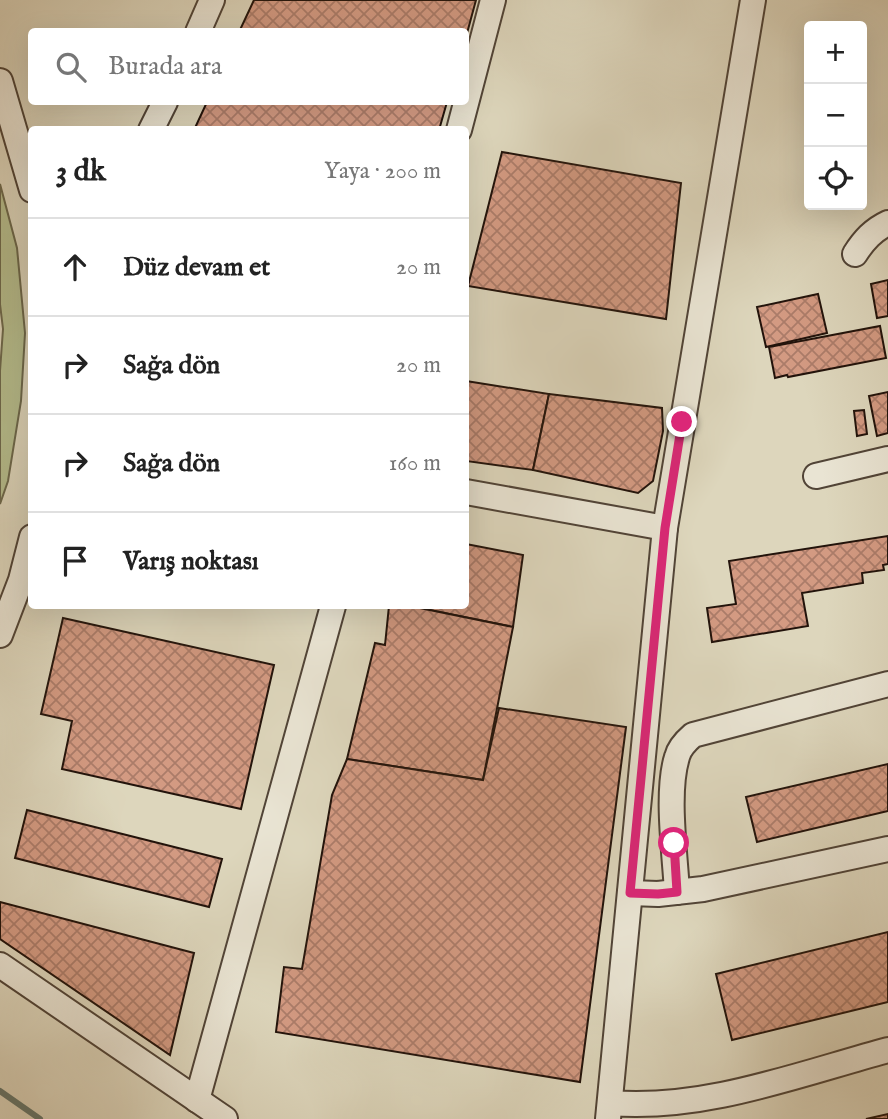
<!DOCTYPE html>
<html lang="tr">
<meta charset="utf-8">
<style>
:root{--surface:#fff;--page:#f2f2f2;--text:#222;--muted:#767676;--line:#e0e0e0}
body{margin:0;font-family:"IM FELL English",serif;background:var(--page);color:var(--text)}
.controls{position:absolute;right:21px;top:21px;display:grid;overflow:hidden;border-radius:7px;box-shadow:0 7px 28px #0002}
.controls button{width:63px;height:63px;display:grid;place-items:center;padding:0;border:0;border-bottom:2px solid var(--line);background:var(--surface);color:var(--text);font:35px sans-serif}
.stop{position:absolute;width:21px;height:21px;margin:-16px;border:5px solid #db2777;border-radius:50%;background:#fff}
.stop.end{background:#db2777;border-color:#fff;box-shadow:0 2px 7px #0008}
.list{margin:0;padding:0;list-style:none}
h2{display:flex;justify-content:space-between;align-items:center;height:91px;margin:0;padding:0 28px;font-size:30px}
h2 small{font-size:23px;font-weight:400;color:var(--muted)}
.list li{display:grid;grid-template-columns:46px 1fr auto;gap:21px;align-items:center;box-sizing:border-box;height:98px;padding:0 28px;border-top:2px solid var(--line)}
.list b{display:block;font-size:26px;white-space:nowrap}
.list em{font-size:23px;font-style:normal;color:var(--muted)}
.icon{flex:none;width:38px;height:38px;fill:none;stroke:currentColor;stroke-width:2;stroke-linecap:round;stroke-linejoin:round}
.map{position:relative;flex:none;width:888px;height:1119px;overflow:hidden}
.search{position:absolute;background:var(--surface);box-shadow:0 7px 28px #0002;left:28px;top:28px;width:441px;height:77px;display:flex;align-items:center;gap:18px;box-sizing:border-box;padding:0 24px;border-radius:7px;color:var(--muted);font-size:26px}
.panel{position:absolute;background:var(--surface);box-shadow:0 7px 28px #0002;left:28px;top:126px;width:441px;height:483px;border-radius:7px}
.map>svg:first-child{display:block}
.green{fill:#b5bd8e;stroke:#6c684c;stroke-width:2}
.lines{fill:none;stroke-linecap:round;stroke-linejoin:round}
.stream{stroke:#66776c;stroke-width:6}
.building{fill:url(#building-cross-hatch);stroke:#22130b;stroke-width:2}
.minor-casing{stroke:#514437;stroke-width:28}
.minor{stroke:#e9e4d3;stroke-width:24}
.route{stroke:#db2777;stroke-width:9}
</style>
<div class="map">
<svg width="888" height="1119" viewBox="0 0 888 1119">
<defs>
<pattern id="building-cross-hatch" width="8" height="8" patternUnits="userSpaceOnUse" patternTransform="scale(1.75)"><rect width="8" height="8" fill="#d39a82"/><path d="M0 0l8 8M0 8l8-8" fill="none" stroke="#ab7c69"/></pattern>
</defs>
<rect width="100%" height="100%" fill="#ddd6bc"/>
<filter id="stains"><feTurbulence type="fractalNoise" baseFrequency=".00286" numOctaves="4"/><feColorMatrix values="0 0 0 0 .2 0 0 0 0 .09 0 0 0 0 .02 0 0 0 .5 -.17"/></filter>
<radialGradient id="worn" r=".72"><stop offset=".6" stop-color="#630" stop-opacity="0"/><stop offset="1" stop-color="#630" stop-opacity=".3"/></radialGradient>
<polygon class="green" points="0,184 17,248 25,333 21,401 8,481 0,504 0,371 3,329 0,304"/>
<g class="lines">
<polyline class="stream" points="0,1091 40,1119"/>
</g>
<g class="building">
<polygon points="254,0 476,0 466,37 466,32 239,32"/>
<polygon points="207,102 447,102 439,130 194,130"/>
<polygon points="502,152 681,183 666,319 468,286"/>
<polygon points="888,280 888,316 877,318 871,284"/>
<polygon points="818,294 827,333 766,347 757,307"/>
<polygon points="880,326 886,358 788,377 787,375 775,378 769,347"/>
<polygon points="466,381 549,394 533,470 466,461"/>
<polygon points="888,392 888,433 877,436 869,396"/>
<polygon points="549,394 662,408 663,431 653,481 638,493 533,470"/>
<polygon points="864,410 867,434 857,436 854,411"/>
<polygon points="888,536 888,564 883,565 884,570 862,573 863,583 802,593 808,626 712,642 707,608 736,604 729,561"/>
<polygon points="466,544 523,555 513,627 410,606 466,606"/>
<polygon points="389,606 410,606 513,627 483,780 347,759 375,643 385,645"/>
<polygon points="63,618 274,665 241,809 62,769 72,721 41,714"/>
<polygon points="499,708 626,727 580,1082 276,1032 284,967 302,969 332,795 347,759 483,780"/>
<polygon points="888,764 888,811 757,842 746,797"/>
<polygon points="27,810 222,859 209,907 15,858"/>
<polygon points="0,902 194,953 170,1055 0,939"/>
<polygon points="888,932 888,1002 732,1040 716,974"/>
<polygon points="888,1114 888,1119 866,1119"/>
</g>
<g class="lines">
<g class="minor-casing">
<g id="minor">
<polyline points="198,32 212,0"/>
<polyline points="0,81 32,190"/>
<polyline points="151,130 165,102"/>
<polyline points="459,130 493,0"/>
<path d="M855,254C864,240 873,230 888,223"/>
<polyline points="816,476 888,459"/>
<polyline points="466,492 665,528 753,0"/>
<polyline points="0,635 21,580 32,537"/>
<path d="M677,892C675,854 666,792 677,757C679,748 686,741 693,735L888,684"/>
<polyline points="630,893 658,894 703,889 888,849"/>
<polyline points="0,965 225,1119"/>
<polyline points="197,1100 333,606"/>
<path d="M610,1103C704,1111 799,1074 888,1050"/>
<polyline points="608,1119 665,528"/>
</g>
</g>
<use href="#minor" class="minor"/>
</g>
<g class="lines">
<polyline class="route" points="674,843 677,892 658,894 630,893 665,528 682,422"/>
</g>
<rect width="100%" height="100%" filter="url(#stains)"/>
<rect width="100%" height="100%" fill="url(#worn)"/>
</svg>
<div class="controls">
<button>+</button>
<button>−</button>
<button><svg class="icon" aria-label="locate" viewBox="0 0 24 24"><circle cx="12" cy="12" r="6"/><path d="M12 2v4M12 18v4M2 12h4M18 12h4"/></svg></button>
</div>
<div class="stop" style="left:674px;top:843px"></div>
<div class="stop end" style="left:682px;top:422px"></div>
<div class="search"><svg class="icon" aria-label="search" viewBox="0 0 24 24"><circle cx="10" cy="10" r="6"/><path d="M15 15l6 6"/></svg>Burada ara</div>
<section class="panel">
<h2>3 dk<small>Yaya · 200 m</small></h2>
<ul class="list">
<li><svg class="icon" aria-label="ahead" viewBox="0 0 24 24"><path d="M12 20V5M6 11l6-6 6 6"/></svg><div><b>Düz devam et</b></div><em>20 m</em></li>
<li><svg class="icon" aria-label="right" viewBox="0 0 24 24"><path d="M7 20v-9h11M14 6l5 5-5 5"/></svg><div><b>Sağa dön</b></div><em>20 m</em></li>
<li><svg class="icon" aria-label="right" viewBox="0 0 24 24"><path d="M7 20v-9h11M14 6l5 5-5 5"/></svg><div><b>Sağa dön</b></div><em>160 m</em></li>
<li><svg class="icon" aria-label="arrive" viewBox="0 0 24 24"><path d="M6 21V4h12l-3 4 3 4H6"/></svg><div><b>Varış noktası</b></div></li>
</ul>
</section>
</div>
